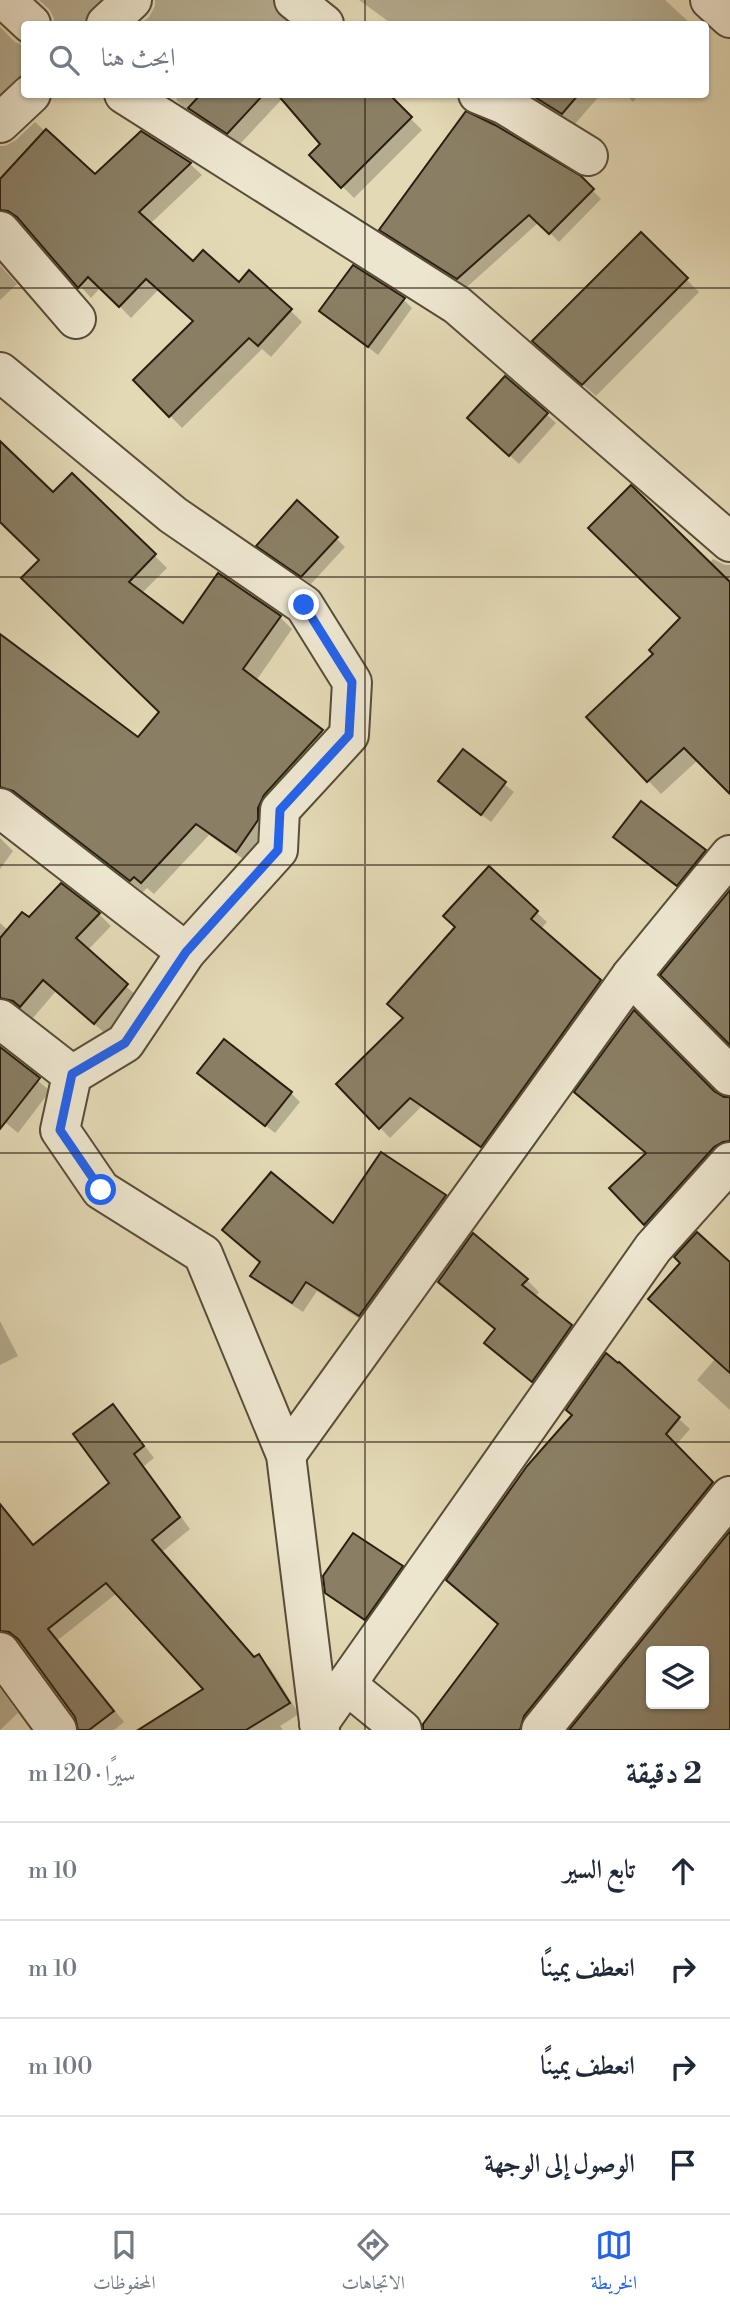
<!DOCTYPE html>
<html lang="ar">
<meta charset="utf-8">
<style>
:root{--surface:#fff;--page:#f2f2f3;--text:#1f2937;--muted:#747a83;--line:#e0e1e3;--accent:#2563eb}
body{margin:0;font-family:"Libre Bodoni",Amiri,serif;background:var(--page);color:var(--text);direction:rtl}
.controls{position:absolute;right:21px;bottom:21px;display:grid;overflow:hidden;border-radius:7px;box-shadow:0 2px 5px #0004}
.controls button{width:63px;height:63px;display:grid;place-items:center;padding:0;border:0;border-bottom:2px solid var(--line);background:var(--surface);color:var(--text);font:35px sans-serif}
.stop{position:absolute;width:21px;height:21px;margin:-16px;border:5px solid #2563eb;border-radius:50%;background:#fff}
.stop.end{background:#2563eb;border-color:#fff;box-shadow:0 2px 7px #0008}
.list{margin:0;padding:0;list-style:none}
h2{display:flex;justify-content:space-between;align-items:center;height:91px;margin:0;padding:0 28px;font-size:30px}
h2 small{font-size:23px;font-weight:400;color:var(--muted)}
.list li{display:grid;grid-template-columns:46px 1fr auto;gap:21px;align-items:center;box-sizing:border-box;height:98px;padding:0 28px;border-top:2px solid var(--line)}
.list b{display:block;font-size:26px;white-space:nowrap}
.list em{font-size:23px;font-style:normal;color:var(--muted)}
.icon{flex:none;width:38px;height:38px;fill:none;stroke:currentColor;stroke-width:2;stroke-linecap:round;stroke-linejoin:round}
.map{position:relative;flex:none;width:730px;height:1730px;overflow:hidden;direction:ltr}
.search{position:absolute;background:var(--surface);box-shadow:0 2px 5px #0004;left:21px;right:21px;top:21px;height:77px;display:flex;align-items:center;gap:18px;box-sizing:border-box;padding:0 24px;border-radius:7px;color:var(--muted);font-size:26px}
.sheet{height:483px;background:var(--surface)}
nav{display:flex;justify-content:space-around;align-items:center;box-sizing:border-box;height:98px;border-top:2px solid var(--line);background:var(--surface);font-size:19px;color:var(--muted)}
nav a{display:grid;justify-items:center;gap:4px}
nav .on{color:var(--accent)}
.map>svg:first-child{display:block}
.shadow{fill:#0003;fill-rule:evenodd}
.building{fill:#8a7f65;stroke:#2a1e0e;stroke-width:2;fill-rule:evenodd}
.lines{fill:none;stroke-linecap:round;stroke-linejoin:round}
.minor-casing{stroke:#584d38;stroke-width:42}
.minor{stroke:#ede6cf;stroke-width:38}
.route{stroke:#2563eb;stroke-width:9}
.grid{fill:none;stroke:#2a1e0e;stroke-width:2;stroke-opacity:0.55}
</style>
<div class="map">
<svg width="730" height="1730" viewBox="0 0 730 1730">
<rect width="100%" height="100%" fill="#e3d9b5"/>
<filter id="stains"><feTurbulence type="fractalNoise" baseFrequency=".00286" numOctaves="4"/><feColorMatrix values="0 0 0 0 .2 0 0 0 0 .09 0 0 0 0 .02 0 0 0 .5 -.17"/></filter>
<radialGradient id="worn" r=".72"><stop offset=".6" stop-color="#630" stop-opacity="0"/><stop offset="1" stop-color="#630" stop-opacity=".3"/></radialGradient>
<g class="shadow">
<polygon points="39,0 124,0 100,24 54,24 54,18 49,9"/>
<polygon points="155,0 289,0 283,10 287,24 140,24 149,17 155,6"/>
<polygon points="359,0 665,0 691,24 392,24"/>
<polygon points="0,27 15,42 24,46 24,93 0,116"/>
<polygon points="182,94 386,94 422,130 354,198 311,155 323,144 283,98 240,144 188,111 176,100"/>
<polygon points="522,94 601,94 574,125"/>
<polygon points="625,94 639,94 633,102"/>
<polygon points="35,122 95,176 141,133 190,164 202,175 150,224 193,264 290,310 302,322 271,357 262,349 182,428 135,380 195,322 159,289 131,318 101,287 91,298 27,226 20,221 8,221 0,225 0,146 5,146 16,140"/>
<polygon points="580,178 601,199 559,242 539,222 467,287 390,238 381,230"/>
<polygon points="641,234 699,292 596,396 547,354"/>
<polygon points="0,265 17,284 0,300"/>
<polygon points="403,299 412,308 378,355 321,311"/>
<polygon points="506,378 556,423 519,464 479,427"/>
<polygon points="0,444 53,495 72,475 155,556 167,568 142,593 184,625 280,617 292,629 256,681 322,732 334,744 270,821 249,863 209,835 154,894 147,888 143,892 27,802 17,798 0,803 0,636 139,739 162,712 41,561 0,520"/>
<polygon points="336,538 345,547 311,584 267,554 259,546"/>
<polygon points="713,559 725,565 730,565 730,790 698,760 661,794 588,717 655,654 683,619 708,564"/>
<polygon points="463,751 514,792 491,822 449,790"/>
<polygon points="615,837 705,851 713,860 686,893"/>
<polygon points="0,838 13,851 0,869"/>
<polygon points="489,869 547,922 540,930 610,991 492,1156 421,1107 390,1138 338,1084 405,1019"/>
<polygon points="99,914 111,926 87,951 139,998 107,1035 56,991 33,1018 17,1009 0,1006 0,923 9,931 29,920"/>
<polygon points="0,1049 50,1091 18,1133 0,1118"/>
<polygon points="209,1081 291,1093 300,1102 275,1133"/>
<polygon points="714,1093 724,1099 730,1099 730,1158 658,1237 612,1188"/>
<polygon points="382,1154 445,1197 455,1207 370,1326 317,1291 303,1312 263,1286 253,1276 333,1226"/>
<polygon points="730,1264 730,1410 697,1380 715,1359"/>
<polygon points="527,1280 539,1292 535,1297 583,1339 545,1393 499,1355 496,1330 440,1281"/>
<polygon points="0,1321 18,1356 0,1365"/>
<polygon points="619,1365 690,1429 675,1446 723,1495 533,1730 425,1730 425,1725 500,1625"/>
<polygon points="113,1406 123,1417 154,1458 144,1466 190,1529 162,1552 255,1659 259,1657 270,1668 299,1714 280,1726 283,1730 181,1730 170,1712 206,1690 117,1593 58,1640 124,1722 114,1730 80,1730 76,1716 21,1642 9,1641 0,1644 0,1504 34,1546 111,1483"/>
<path d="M730,1534V1730H571ZM651,1651H704V1704H651Z"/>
<polygon points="401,1567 410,1576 374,1628 336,1601 327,1592"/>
<polygon points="0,1688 18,1713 0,1730"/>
</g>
<g class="building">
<polygon points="201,94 264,94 227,134 188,108"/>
<polygon points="277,94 389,94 412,117 341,188 309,155 320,144"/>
<polygon points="530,94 579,94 562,114"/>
<polygon points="466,111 495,125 581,176 594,189 549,234 529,215 457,279 379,230"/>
<polygon points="46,129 95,174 141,131 191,163 139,212 193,261 203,250 239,282 249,270 292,309 258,346 249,338 169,417 133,380 193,321 146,279 119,307 88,277 78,288 17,217 8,211 0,210 0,179"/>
<polygon points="641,232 688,278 582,385 532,341"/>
<polygon points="353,265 405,298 368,347 319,311"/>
<polygon points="505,376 548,413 509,456 467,418"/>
<polygon points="0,441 53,492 72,473 156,554 129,582 183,623 218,573 281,616 243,669 323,730 264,795 258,808 258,820 236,852 196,824 141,883 134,877 130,881 13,791 0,787 0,634 138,737 159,712 21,578 39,560 0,522"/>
<polygon points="631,485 730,582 730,794 684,748 647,782 586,717 653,654 649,650 680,618 588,528"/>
<polygon points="297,500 338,537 301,577 256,546"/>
<polygon points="463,749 506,782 481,815 438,781"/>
<polygon points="641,801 706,850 677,886 613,837"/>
<polygon points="489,866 538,911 531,919 601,980 481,1147 410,1098 379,1129 336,1084 403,1018 387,1004 455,927 443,916"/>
<polygon points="61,883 100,913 76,938 128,984 94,1024 43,980 20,1007 13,1001 0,998 0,938 22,912 29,917"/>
<polygon points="730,890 730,1045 660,975"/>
<polygon points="634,1010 714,1091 724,1097 730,1097 730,1141 723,1142 714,1147 644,1225 609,1188 646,1153 574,1092"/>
<polygon points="224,1039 292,1092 265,1126 197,1073"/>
<polygon points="0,1047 40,1078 0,1129"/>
<polygon points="381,1152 446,1195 359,1316 306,1282 292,1303 250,1276 260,1262 222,1230 271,1172 333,1223"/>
<polygon points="697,1232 730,1262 730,1373 648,1299 680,1263 674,1257"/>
<polygon points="473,1233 528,1279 522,1285 572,1325 532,1382 484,1343 495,1329 438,1282"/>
<polygon points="606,1353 618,1363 619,1362 680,1417 666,1434 713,1482 524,1716 520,1730 423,1730 423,1724 498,1624 446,1580 527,1466 572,1415 566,1410"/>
<polygon points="113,1404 144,1446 134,1454 180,1517 152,1540 254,1657 259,1654 290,1703 246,1730 138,1730 203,1689 106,1583 48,1629 114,1711 89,1730 78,1730 75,1717 18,1639 9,1632 0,1631 0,1504 33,1545 109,1483 73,1434"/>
<path d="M730,1531V1730H569ZM651,1651H704V1704H651Z"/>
<polygon points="353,1533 403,1566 365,1620 325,1593 323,1576"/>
</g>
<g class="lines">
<g class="minor-casing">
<g id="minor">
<polyline points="5,0 31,24"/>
<polyline points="294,0 324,24"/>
<polyline points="710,0 730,18"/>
<polyline points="106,24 132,0"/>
<polyline points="124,94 457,305 730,542"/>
<polyline points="478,94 505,105 588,156"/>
<polyline points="0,123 31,94"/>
<polyline points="0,231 76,319"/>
<polyline points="0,372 173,515 304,605 352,682 349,735 280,810 278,850 186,952 125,1043 72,1075 60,1130 101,1190 203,1254 286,1455 320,1730"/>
<polyline points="0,808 186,952"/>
<polyline points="631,976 730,1076"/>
<polyline points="0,1019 72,1075"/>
<polyline points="286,1455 631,976 730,855"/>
<polyline points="0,1652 57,1730"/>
<polyline points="347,1685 402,1730"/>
<polyline points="319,1723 653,1248 730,1162"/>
<polyline points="541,1730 730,1496"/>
</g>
</g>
<use href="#minor" class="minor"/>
</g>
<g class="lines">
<polyline class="route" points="101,1190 60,1130 72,1074 125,1043 186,952 278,850 280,810 349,735 352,682 304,605"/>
</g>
<path class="grid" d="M365,0V24M365,94V1730M0,288H730M0,577H730M0,865H730M0,1153H730M0,1442H730"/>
<rect width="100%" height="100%" filter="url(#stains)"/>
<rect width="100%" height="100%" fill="url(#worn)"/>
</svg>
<div class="controls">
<button><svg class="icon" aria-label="layers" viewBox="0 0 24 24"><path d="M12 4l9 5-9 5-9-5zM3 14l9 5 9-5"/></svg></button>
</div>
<div class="stop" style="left:101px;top:1190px"></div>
<div class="stop end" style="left:304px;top:605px"></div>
<div class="search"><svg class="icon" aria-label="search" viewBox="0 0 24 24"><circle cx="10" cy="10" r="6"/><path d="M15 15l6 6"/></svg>ابحث هنا</div>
</div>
<section class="sheet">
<h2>2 دقيقة<small>سيرًا · 120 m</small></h2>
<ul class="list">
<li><svg class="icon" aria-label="ahead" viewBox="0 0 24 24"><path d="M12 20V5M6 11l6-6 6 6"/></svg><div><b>تابع السير</b></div><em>10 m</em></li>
<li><svg class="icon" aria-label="right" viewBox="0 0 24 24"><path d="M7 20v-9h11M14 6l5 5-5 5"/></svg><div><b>انعطف يمينًا</b></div><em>10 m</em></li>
<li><svg class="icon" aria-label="right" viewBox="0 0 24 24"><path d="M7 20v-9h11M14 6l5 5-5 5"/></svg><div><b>انعطف يمينًا</b></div><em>100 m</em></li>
<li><svg class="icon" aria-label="arrive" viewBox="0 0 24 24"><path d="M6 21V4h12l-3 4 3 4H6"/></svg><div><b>الوصول إلى الوجهة</b></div></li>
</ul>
</section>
<nav>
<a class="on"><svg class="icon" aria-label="map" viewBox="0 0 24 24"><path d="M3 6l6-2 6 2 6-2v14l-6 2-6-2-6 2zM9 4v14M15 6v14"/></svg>الخريطة</a>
<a><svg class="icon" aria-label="directions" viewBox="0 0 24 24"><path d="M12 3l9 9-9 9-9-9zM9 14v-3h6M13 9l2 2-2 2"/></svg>الاتجاهات</a>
<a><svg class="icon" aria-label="saved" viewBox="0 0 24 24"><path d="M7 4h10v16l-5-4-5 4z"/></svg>المحفوظات</a>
</nav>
